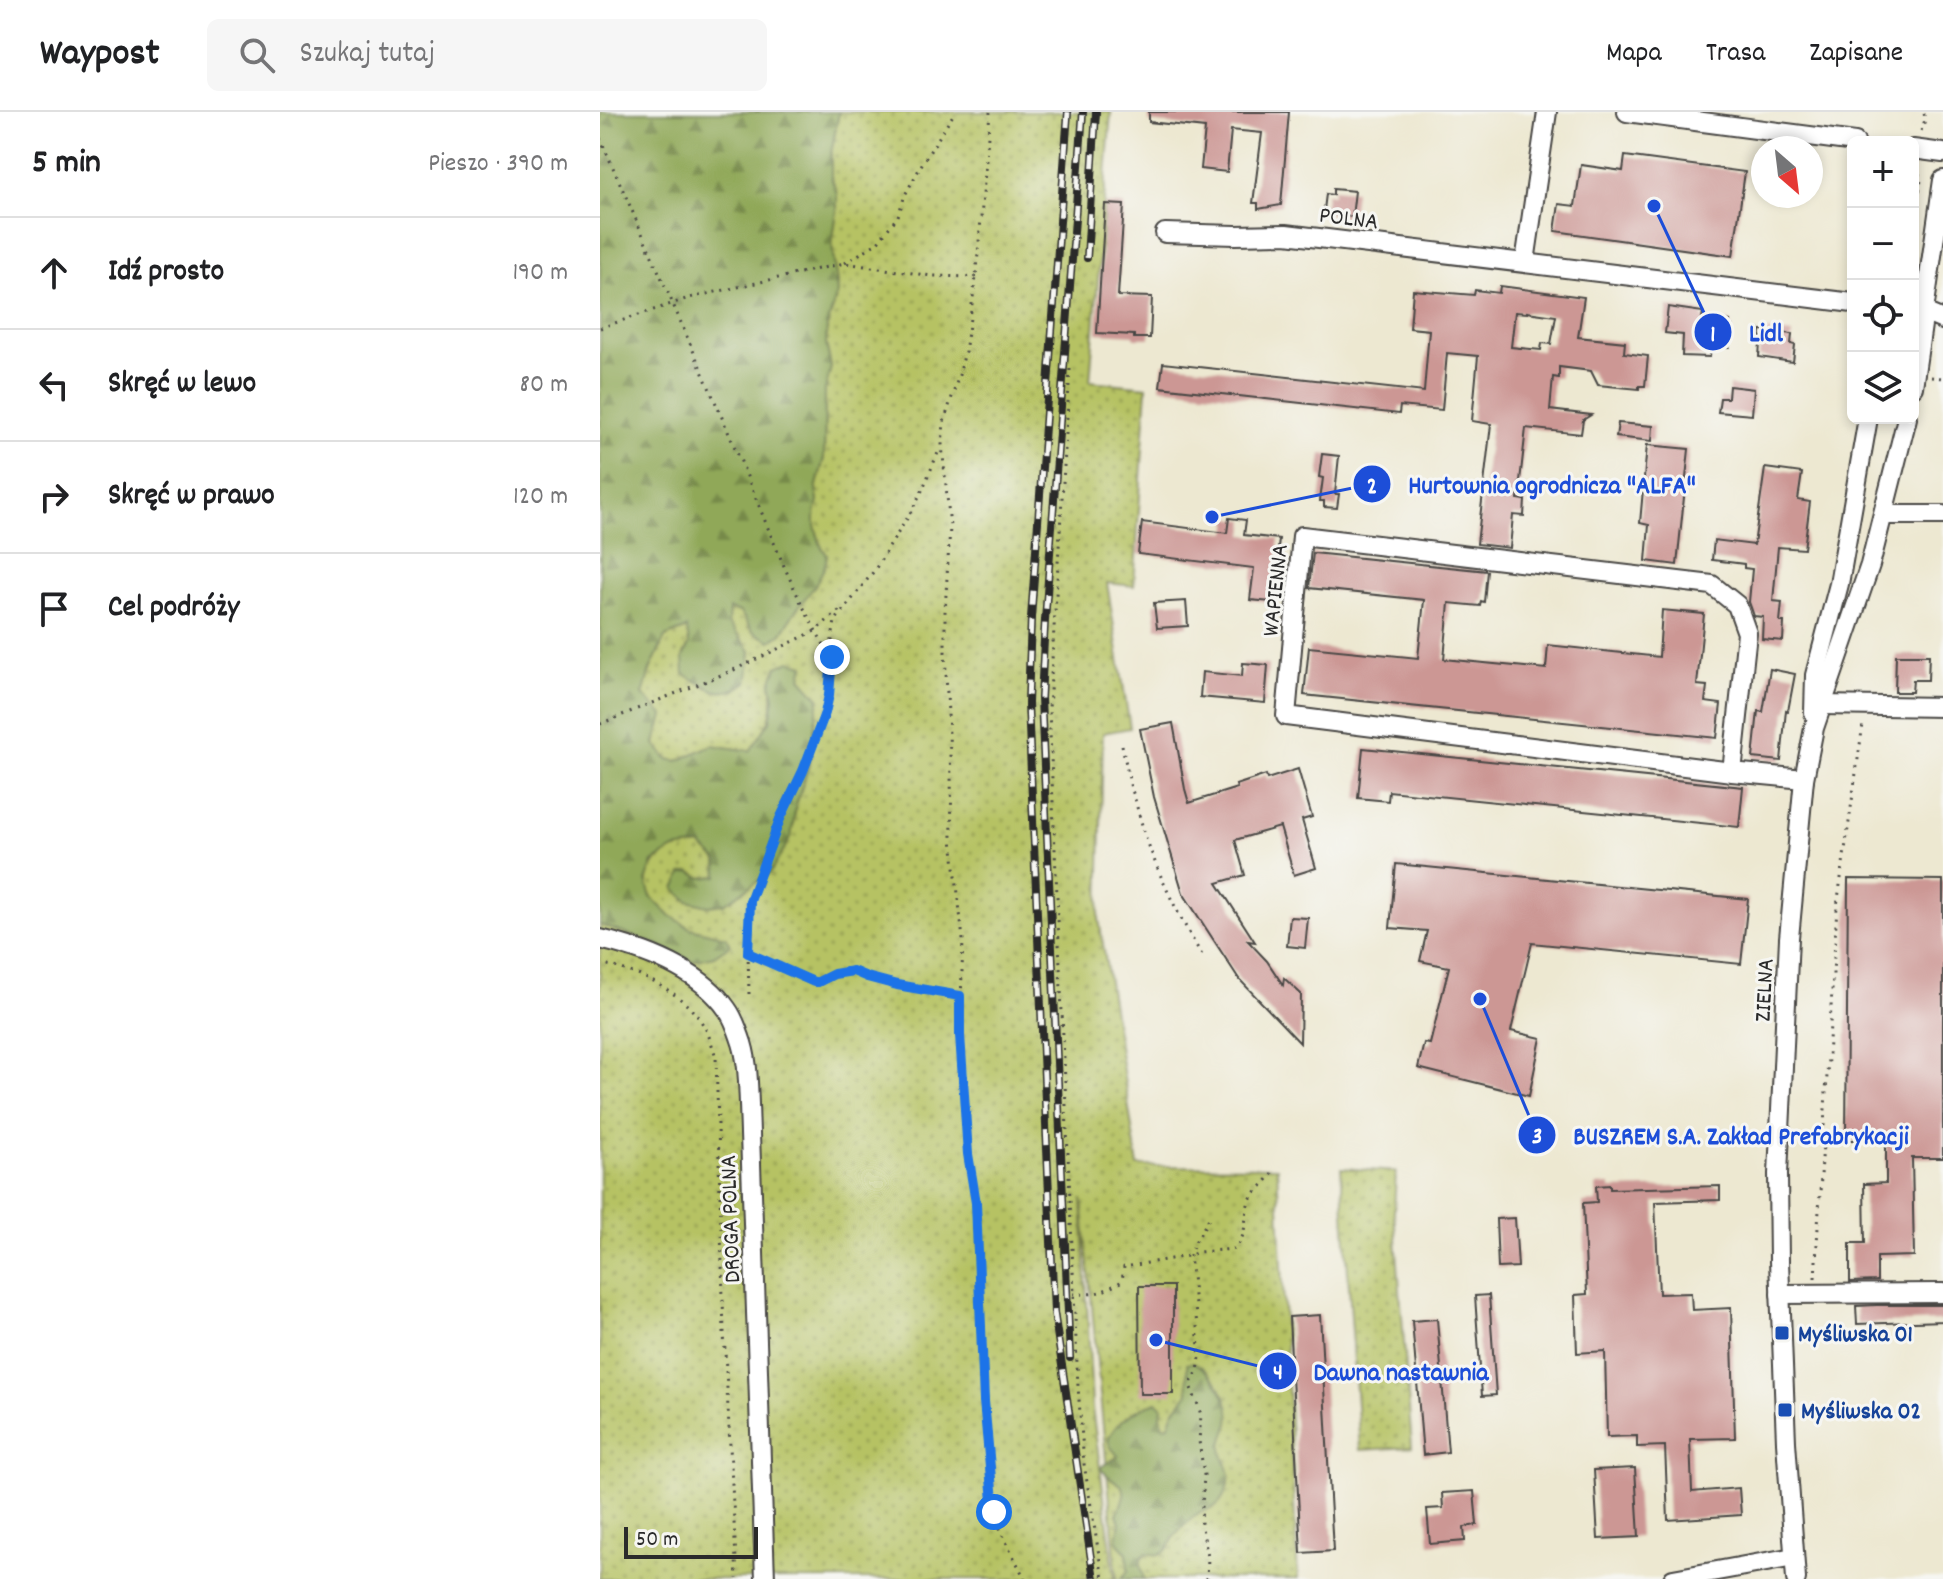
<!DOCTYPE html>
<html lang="pl">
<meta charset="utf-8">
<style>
:root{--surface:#fff;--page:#f6f6f6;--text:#202124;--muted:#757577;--line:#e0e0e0}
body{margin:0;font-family:Dekko,sans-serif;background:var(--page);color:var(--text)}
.controls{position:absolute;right:24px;top:24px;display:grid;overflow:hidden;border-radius:12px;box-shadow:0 4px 12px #0003}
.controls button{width:72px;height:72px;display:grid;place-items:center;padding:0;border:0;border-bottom:2px solid var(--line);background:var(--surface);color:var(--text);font:40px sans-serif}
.compass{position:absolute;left:1151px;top:24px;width:72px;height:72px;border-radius:50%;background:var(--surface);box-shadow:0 4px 12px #0003;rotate:152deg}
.scale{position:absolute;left:24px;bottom:20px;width:134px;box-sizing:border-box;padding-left:8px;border:4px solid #2b2b2b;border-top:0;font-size:22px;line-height:28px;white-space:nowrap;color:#2b2b2b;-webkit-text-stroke:6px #f6f6f2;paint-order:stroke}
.stop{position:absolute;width:24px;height:24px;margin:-18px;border:6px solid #1a73e8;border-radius:50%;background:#fff}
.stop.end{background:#1a73e8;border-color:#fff;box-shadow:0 2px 8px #0008}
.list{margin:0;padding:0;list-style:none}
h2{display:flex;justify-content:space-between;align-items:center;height:104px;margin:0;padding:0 32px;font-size:34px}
h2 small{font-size:26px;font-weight:400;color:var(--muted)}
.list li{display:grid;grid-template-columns:52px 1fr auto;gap:24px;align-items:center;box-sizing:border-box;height:112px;padding:0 32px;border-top:2px solid var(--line)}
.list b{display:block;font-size:30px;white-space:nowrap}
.list em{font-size:26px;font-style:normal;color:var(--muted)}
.icon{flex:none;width:44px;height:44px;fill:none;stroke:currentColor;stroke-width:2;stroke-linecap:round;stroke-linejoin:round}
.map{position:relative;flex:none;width:1343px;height:1467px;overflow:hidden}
header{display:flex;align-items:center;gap:48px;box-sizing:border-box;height:112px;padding:0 40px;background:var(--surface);border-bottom:2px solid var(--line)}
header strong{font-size:38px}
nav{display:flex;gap:44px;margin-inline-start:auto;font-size:28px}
.search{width:560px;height:72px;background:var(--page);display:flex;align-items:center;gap:20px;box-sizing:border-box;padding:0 28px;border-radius:12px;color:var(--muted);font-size:30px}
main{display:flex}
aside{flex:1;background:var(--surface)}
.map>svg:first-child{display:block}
.grass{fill:url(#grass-dots);stroke:#707647;stroke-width:2}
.forest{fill:url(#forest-firs);stroke:#5e6a42;stroke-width:2}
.building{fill:#cc9794;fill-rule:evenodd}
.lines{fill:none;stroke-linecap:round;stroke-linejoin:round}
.minor-casing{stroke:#484744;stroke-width:22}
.path{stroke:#484744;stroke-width:3;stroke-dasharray:2 6;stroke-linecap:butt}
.minor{stroke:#fff;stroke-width:18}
.rail-casing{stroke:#2b2b2b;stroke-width:8}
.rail{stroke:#f6f6f2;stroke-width:5;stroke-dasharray:15;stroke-linecap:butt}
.route{stroke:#1a73e8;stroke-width:10}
.transit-dot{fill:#1a4fb4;stroke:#f6f6f2;stroke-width:3}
.labels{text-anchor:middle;stroke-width:6;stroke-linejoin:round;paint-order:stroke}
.street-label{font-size:24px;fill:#2b2b2b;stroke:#f6f6f2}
.transit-label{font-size:24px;font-weight:bold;fill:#164399;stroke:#f6f6f2;text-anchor:start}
.leader{fill:none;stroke:#1d4ed8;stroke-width:3}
.callout-dot{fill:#1d4ed8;stroke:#f6f6f2;stroke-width:3}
.mark-label{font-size:24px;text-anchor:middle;font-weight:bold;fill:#fff}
.callout-label{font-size:26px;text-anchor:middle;font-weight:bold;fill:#1d4ed8;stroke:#f6f6f2;stroke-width:6;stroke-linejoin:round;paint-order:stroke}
</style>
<header>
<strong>Waypost</strong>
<div class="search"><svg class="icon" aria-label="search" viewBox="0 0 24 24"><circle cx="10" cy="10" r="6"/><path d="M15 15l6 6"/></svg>Szukaj tutaj</div>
<nav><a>Mapa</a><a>Trasa</a><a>Zapisane</a></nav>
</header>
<main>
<aside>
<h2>5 min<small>Pieszo · 390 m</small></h2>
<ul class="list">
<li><svg class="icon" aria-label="ahead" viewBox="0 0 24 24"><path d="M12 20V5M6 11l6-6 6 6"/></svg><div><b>Idź prosto</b></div><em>190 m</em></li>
<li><svg class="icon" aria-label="left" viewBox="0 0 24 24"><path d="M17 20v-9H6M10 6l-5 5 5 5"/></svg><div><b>Skręć w lewo</b></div><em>80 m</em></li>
<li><svg class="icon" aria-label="right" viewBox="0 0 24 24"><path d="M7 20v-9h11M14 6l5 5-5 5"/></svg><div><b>Skręć w prawo</b></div><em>120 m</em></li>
<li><svg class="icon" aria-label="arrive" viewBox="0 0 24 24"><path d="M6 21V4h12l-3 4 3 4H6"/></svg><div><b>Cel podróży</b></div></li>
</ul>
</aside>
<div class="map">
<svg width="1343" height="1467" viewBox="0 0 1343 1467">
<defs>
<pattern id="grass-dots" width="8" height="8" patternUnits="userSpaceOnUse" patternTransform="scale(2)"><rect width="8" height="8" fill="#b6c263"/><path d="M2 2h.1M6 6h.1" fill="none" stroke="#949e52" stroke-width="1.8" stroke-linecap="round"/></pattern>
<pattern id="forest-firs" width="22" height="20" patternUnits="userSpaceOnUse" patternTransform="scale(2)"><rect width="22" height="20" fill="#90a859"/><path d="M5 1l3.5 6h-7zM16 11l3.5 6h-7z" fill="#76894a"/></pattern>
</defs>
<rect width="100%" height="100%" fill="#f6f6f2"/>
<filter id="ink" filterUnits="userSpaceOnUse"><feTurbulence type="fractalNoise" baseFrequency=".0125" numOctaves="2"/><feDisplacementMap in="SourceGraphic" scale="16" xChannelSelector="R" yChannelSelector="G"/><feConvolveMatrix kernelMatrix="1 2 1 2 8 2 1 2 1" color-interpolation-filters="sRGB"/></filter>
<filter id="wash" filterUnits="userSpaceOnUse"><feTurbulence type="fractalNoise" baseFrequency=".006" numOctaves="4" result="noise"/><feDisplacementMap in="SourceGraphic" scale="32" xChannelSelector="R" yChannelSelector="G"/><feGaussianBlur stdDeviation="1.8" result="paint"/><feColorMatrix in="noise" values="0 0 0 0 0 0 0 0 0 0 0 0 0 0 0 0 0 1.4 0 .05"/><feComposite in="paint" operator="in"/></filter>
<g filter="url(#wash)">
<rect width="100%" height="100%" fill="#ede8d1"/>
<g class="grass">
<path d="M239,0H511L490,269L547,275L534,474L507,471L530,616L503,621L499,807L538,1054L677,1055L698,1467H517L482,1087L492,1296L515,1467H0V813L58,833L92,848L90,816C77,809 59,797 51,784C39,764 56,743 76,737C84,734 93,734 101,733L117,748L118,764L102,766L90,760L83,762L75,777L88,789L191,725L196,693L208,656L219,586L171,571C176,601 168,616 150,639L112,633L78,649L67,647L55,632L58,617L42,583L50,558L65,525L88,516L89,533L83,545L134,579L147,570L151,540L128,511L129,497L140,500L153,520L182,521L227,443L221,434L215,414V401L218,389L216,377L224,346L225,278L231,255L226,232L227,214L233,197L237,171L232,133L237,98V82L231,65V41Z"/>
<polygon points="741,1056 796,1060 794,1100 812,1335 760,1338"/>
</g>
<g class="forest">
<path d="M0,0H239L231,41V65L237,82V98L232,133L237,181L227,214L226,232L231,255L225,278L224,346L216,377L218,389L215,401V414L221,434L227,443L225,454L216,472L194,501L182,521L171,529L153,520L140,500L129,497L128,511L151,540L147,570C120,589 109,576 84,562L83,545L89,533L87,516L65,525L50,558L43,583L63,603C61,614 57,621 55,632L67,647L78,649L112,633L150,639L170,609L174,586L171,571L177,555L190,549L204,553L201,566L219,586L208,656L196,693L191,725L171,760L124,792L108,794L88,789L75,777L82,762L90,760L102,766L118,764L117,748L101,733L74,737L53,750L46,769L51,785L68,802L90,816L126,825L130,833L114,844L92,849L58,833L0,813Z"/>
<path d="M593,1250C613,1260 633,1288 629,1311C627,1319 622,1327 622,1335C622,1353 635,1355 627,1376C618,1403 606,1392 591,1407C586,1412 578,1418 574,1425C571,1430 570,1435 564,1440C559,1444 553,1442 547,1441L541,1446V1455L544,1467H521L528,1459L527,1441L518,1432L517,1427L520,1411L517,1402C534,1366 518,1378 500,1356C506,1350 512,1350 518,1344L510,1334L508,1327C517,1308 538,1296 557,1290L562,1295L561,1303L563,1314L569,1313L574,1299L588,1281L587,1252Z"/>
</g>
<g id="blocks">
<g class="building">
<polygon points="549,0 689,0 681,93 658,97 658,91 653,91 662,21 631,18 627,60 601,57 605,16 549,10"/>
<polygon points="1025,44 1145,60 1133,144 955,119 959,92 975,94 981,53 1023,59"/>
<polygon points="733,77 755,79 752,105 729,102 729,99 724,98 726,82 733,83"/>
<polygon points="505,92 524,93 518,184 552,185 550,226 534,226 534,223 497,221"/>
<path d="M900,174L984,185L978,225L1025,230L1024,241L1048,244L1045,274H1039V277L998,273L991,259L959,255V266L953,265L950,298L991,303L983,308L981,322L926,316L918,387L925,388L924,404L913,403L910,436L877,432L891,312L872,309L878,244L847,241L842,298L800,294L799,302L560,275L563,251L824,280L829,218L810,216L813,178L874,183L875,178L899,181ZM915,200L927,201V200L956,204L951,232L942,231L941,238L911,235Z"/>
<polygon points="1068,195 1103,200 1102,206 1130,209 1129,214 1132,214 1129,236 1111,234 1110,245 1082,244 1083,223 1065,221"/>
<polygon points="1161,218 1192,222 1191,232 1195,233 1193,250 1159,245"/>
<polygon points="1129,274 1154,277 1152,303 1118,300 1120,286 1128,286"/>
<polygon points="1018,311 1053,314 1052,329 1016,325"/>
<polygon points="1047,333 1089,337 1077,453 1046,449 1049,413 1040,411"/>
<polygon points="722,342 739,344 735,382 739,382 737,396 724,395 724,389 720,389 723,366 719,365"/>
<polygon points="1165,356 1202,361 1198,388 1210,390 1204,437 1178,435 1173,489 1182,490 1180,510 1184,510 1183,529 1162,527 1163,505 1154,504 1149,490 1152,457 1144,456 1144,452 1112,448 1114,428 1154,433"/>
<polygon points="629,406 646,408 644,423 679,427 672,490 650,488 654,456 538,442 542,410 627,421"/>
<polygon points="713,441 887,459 884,490 881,489 880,494 849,491 844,547 946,557 948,533 1059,545 1062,498 1104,502 1097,573 1107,574 1105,590 1121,592 1117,626 704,583 709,535 818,546 824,488 709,476"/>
<polygon points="586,489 588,514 557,516 554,491"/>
<polygon points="1296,543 1329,543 1328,568 1313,568 1312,580 1295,580"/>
<polygon points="643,551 668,553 665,591 600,585 602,560 642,564"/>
<polygon points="1170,557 1195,562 1188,599 1186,598 1181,649 1153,646 1158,599 1163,600"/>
<polygon points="573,611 585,677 589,691 637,676 636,673 666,663 667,667 698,657 712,705 702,708 716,756 694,763 680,715 635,728 645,763 617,771 655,830 648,829 667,849 683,873 684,866 701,882 700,931 639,867 583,781 554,685 540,617"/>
<polygon points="763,636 1143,675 1139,715 789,679 788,689 758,686"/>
<polygon points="796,752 1148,787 1141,852 932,831 911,919 941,926 929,984 818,956 824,931 830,932 849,855 820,849 827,819 790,816"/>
<polygon points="1248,767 1343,768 1343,1046 1312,1046 1314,1144 1277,1145 1277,1169 1250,1170 1250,1131 1265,1131 1264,1072 1286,1071 1286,1028 1246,1028"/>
<polygon points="690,805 708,806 705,836 687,834"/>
<polygon points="1010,1073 1010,1077 1120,1074 1120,1088 1055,1090 1059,1182 1091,1181 1092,1198 1131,1196 1135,1326 1090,1327 1092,1380 1139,1376 1141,1403 1068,1408 1065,1334 1037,1335 1037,1324 1007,1325 1005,1239 977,1241 975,1183 987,1182 983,1091 997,1090 996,1074"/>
<polygon points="915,1106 918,1155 898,1156 896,1107"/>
<polygon points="539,1174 573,1174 573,1282 540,1282"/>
<polygon points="889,1183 896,1283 882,1284 875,1184"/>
<polygon points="1277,1193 1343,1193 1343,1209 1257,1212 1256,1194"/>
<polygon points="720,1203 733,1439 701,1441 689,1205"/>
<polygon points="837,1207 848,1340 823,1343 812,1209"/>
<polygon points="1035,1356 1039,1425 998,1427 994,1358"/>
<polygon points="874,1379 877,1413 864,1415 865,1429 830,1432 827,1397 843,1396 842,1381"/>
</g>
</g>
</g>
<g filter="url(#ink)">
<use href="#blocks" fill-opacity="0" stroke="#484744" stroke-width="2"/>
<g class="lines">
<g class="minor-casing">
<g id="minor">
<polyline points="1027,0 1255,30"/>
<polyline points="1313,37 1343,41"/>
<polyline points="565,121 636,123 686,122 1253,191"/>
<polyline points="925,150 947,0"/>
<polyline points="1324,200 1343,208"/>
<polyline points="1313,275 1343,68"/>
<polyline points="1284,403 1343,403"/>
<polyline points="1222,593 1343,595"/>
<polyline points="1214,601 1215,563 1239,472 1268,306"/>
<polyline points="1132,660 1147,521 1137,493 1112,473 702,424 686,604 1132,660 1204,667"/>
<path d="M0,827C46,838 99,857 127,897C133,905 137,916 140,925C148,946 148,969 149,992L165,1467"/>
<polyline points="1180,1182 1343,1181"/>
<polyline points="1073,1467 1194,1445"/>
<polyline points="1196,1467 1186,1330 1179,1149 1178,1062 1189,826 1204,667 1214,616 1270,453 1307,306"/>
</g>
</g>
<g class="path">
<polyline points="390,0 376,165 365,240 359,263 344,310 342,333 350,415 345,499 345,540 351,664 352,727 363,828 360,923 368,1042 376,1091 384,1289 394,1400 402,1422 425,1467"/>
<polyline points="1321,19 1325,8 1324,0"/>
<path d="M0,26C47,132 93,238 139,345C167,412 192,483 231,544"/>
<polyline points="1316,54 1321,68 1315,110 1317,116"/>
<polyline points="245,151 277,131 298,104 305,83 323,50 355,0"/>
<polyline points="0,216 89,186 245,151 332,164 376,165"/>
<polyline points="470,257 449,597 478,1275 484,1352 503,1467"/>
<polyline points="1331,265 1343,266"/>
<polyline points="0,612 136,557 215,519 241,497"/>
<path d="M522,633L531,677L534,683C548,743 572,793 603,845"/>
<polyline points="148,841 214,870 218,870 234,862 253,859 267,865 297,873 360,884"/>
<path d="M0,851C38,860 85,879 105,916C110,925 113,936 116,945L124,1220L137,1467"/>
<polyline points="149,882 148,841 150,789 180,707 203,659 225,601 229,583 232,528 235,509 274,459 308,405 321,381 340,336"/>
<polyline points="1215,1166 1237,794 1263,612"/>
<path d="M473,1182C497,1183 503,1180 522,1169L524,1155L588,1144L598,1140L634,1137C647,1126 644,1108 648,1093C651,1080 666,1073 672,1061"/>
<polyline points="607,1467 608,1445 601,1411 604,1363 599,1329 601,1303 598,1293 591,1276 592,1269 598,1259 600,1245 590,1143 594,1132 611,1103"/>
</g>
<use href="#minor" class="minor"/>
<g class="rail-casing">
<g id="rail">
<polyline points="468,0 431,506 428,591 454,1200 494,1467"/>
<polyline points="487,146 496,0"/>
<polyline points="470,1246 441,586 445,508 483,0"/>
</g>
</g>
<use href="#rail" class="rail"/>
</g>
</g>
<g class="lines" filter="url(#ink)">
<polyline class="route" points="232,545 229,583 225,601 203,659 180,707 150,789 148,841 214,870 218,870 234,862 253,859 267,865 297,873 360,884 360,923 368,1042 376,1091 384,1289 394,1400"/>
</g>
<g class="transit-dot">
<rect x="1174" y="1213" width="16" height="16" rx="4"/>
<rect x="1177" y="1290" width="16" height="16" rx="4"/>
</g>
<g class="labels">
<g class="street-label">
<text transform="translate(749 105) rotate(7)" y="8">POLNA</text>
<text transform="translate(674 478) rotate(-84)" y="8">WAPIENNA</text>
<text transform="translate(1163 878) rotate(-87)" y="8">ZIELNA</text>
<text transform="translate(129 1107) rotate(-92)" y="8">DROGA POLNA</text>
</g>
<g class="transit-label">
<text x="1198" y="1229">Myśliwska 01</text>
<text x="1201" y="1306">Myśliwska 02</text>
</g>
</g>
<path class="leader" d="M1054 94L1113 220M612 405L772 372M880 887L937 1023M556 1228L678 1259"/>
<g class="callout-dot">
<circle cx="1054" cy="94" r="8"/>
<circle cx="612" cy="405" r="8"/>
<circle cx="880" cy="887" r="8"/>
<circle cx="556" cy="1228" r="8"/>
<circle cx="1113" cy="220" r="20"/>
<circle cx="772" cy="372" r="20"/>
<circle cx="937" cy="1023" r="20"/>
<circle cx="678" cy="1259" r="20"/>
</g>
<g class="mark-label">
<text x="1113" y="229">1</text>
<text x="772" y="381">2</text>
<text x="937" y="1031">3</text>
<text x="678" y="1267">4</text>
</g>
<g class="callout-label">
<text x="1166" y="229">Lidl</text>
<text x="952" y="381">Hurtownia ogrodnicza "ALFA"</text>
<text x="1141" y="1032">BUSZREM S.A. Zakład Prefabrykacji</text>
<text x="801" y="1268">Dawna nastawnia</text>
</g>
</svg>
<div class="controls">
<button>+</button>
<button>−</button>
<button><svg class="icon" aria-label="locate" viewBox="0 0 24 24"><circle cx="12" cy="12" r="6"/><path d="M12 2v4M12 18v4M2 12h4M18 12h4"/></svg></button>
<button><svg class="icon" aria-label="layers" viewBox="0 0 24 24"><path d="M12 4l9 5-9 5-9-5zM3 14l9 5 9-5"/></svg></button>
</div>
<svg class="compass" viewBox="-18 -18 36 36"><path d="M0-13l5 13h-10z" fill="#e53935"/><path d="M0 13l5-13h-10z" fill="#757577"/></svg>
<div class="scale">50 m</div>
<div class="stop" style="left:394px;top:1400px"></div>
<div class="stop end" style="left:232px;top:545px"></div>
</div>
</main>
